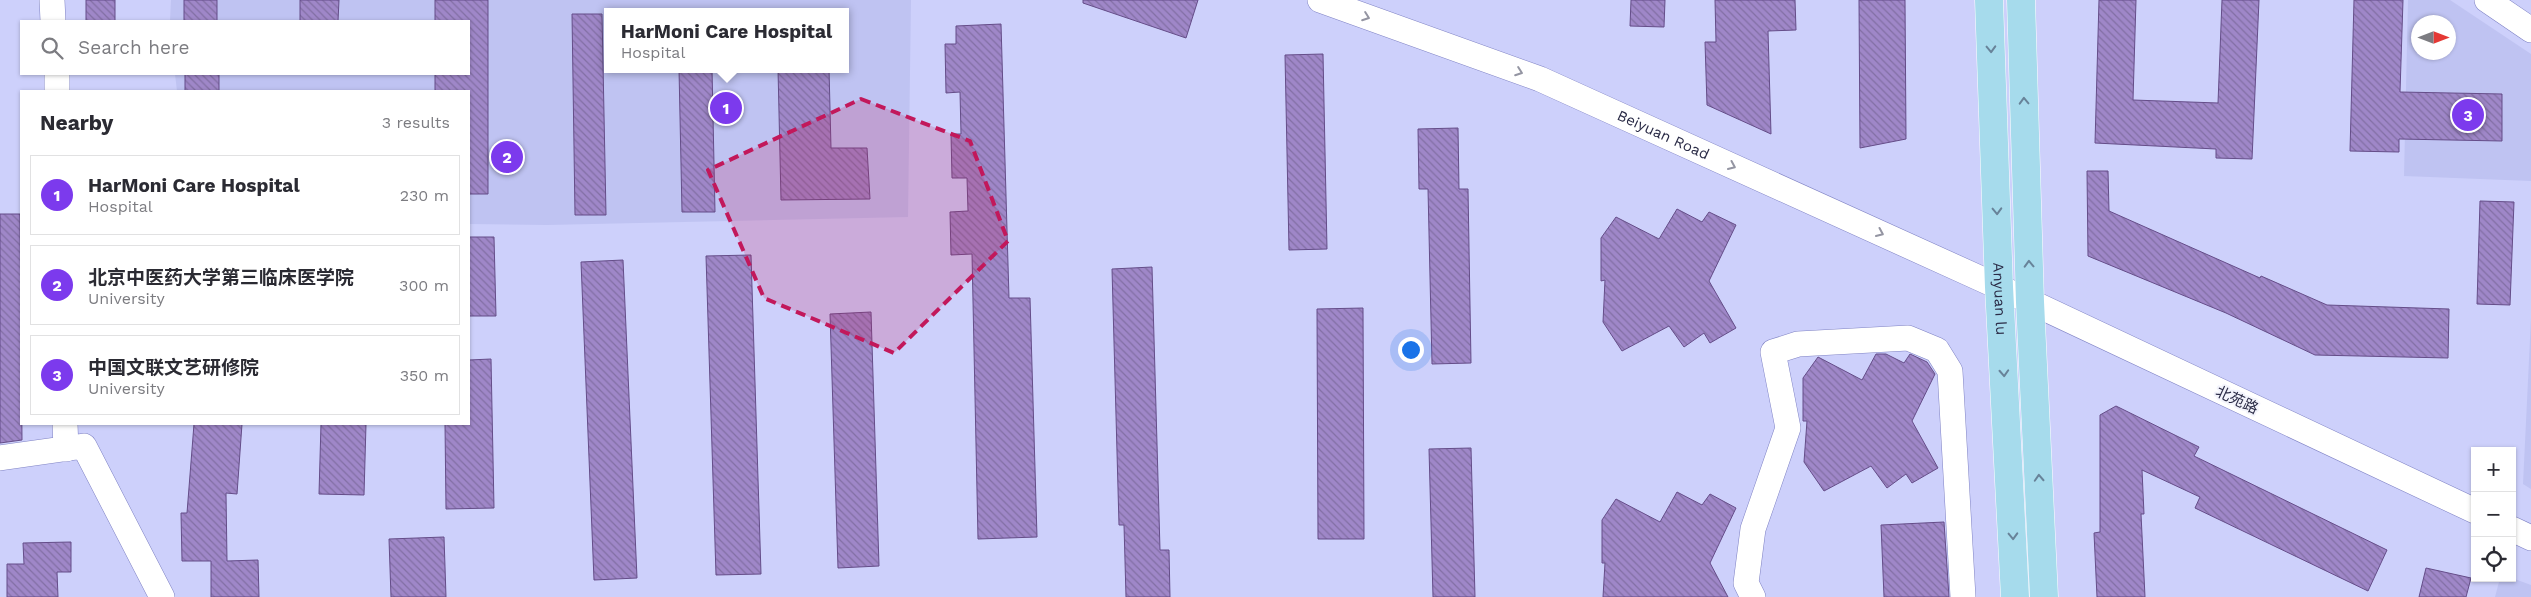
<!DOCTYPE html>
<meta charset="utf-8">
<style>
:root{--surface:#fff;--page:#f2f2f3;--text:#2b2b33;--muted:#7c7c81;--line:#e1e1e2;--accent:#7c3aed}
body{margin:0;font-family:"Work Sans","Noto Sans SC",sans-serif;background:var(--page);color:var(--text)}
.controls{position:absolute;right:15px;bottom:15px;display:grid;overflow:hidden;border-radius:0px;box-shadow:0 1px 4px #0004}
.controls button{width:45px;height:45px;display:grid;place-items:center;padding:0;border:0;border-bottom:1px solid var(--line);background:var(--surface);color:var(--text);font:25px sans-serif}
.compass{position:absolute;left:2411px;top:15px;width:45px;height:45px;border-radius:50%;background:var(--surface);box-shadow:0 1px 4px #0004;rotate:90deg}
.you{position:absolute;left:1410px;top:349px;width:18px;height:18px;margin:-12px;border:4px solid #fff;border-radius:50%;background:#1a73e8;box-shadow:0 0 0 8px #1a73e833}
.badge{display:grid;place-items:center;width:32px;height:32px;border-radius:50%;background:var(--accent);color:#fff;font-size:16px;font-weight:700}
.pin{position:absolute;translate:-50% -50%;border:2px solid #fff;box-shadow:0 1px 5px #0006}
.popup{position:absolute;left:604px;top:8px;width:245px;height:65px;box-sizing:border-box;display:grid;place-content:center;border-radius:0px;background:var(--surface);filter:drop-shadow(0 1px 4px #0005);font-size:16px;white-space:nowrap;color:var(--muted)}
.popup b{font-size:19px;color:var(--text)}
.popup::after{content:'';position:absolute;left:50%;top:100%;margin-left:-10px;border:10px solid transparent;border-top-color:var(--surface)}
.list{margin:0;padding:0;list-style:none}
h2{display:flex;justify-content:space-between;align-items:center;height:65px;margin:0;padding:0 20px;font-size:21px}
h2 small{font-size:16px;font-weight:400;color:var(--muted)}
.list li{display:grid;grid-template-columns:32px 1fr auto;gap:15px;align-items:center;box-sizing:border-box;height:80px;margin:0 10px 10px;padding:0 10px;border:1px solid var(--line);border-radius:0px}
.list b{display:block;font-size:19px;white-space:nowrap}
.list p{margin:0;font-size:16px;white-space:nowrap;color:var(--muted)}
.list em{font-size:16px;font-style:normal;color:var(--muted)}
.icon{flex:none;width:28px;height:28px;fill:none;stroke:currentColor;stroke-width:2;stroke-linecap:round;stroke-linejoin:round}
.map{position:relative;flex:none;width:2531px;height:597px;overflow:hidden}
.search{position:absolute;background:var(--surface);box-shadow:0 1px 4px #0004;left:20px;top:20px;width:450px;height:55px;display:flex;align-items:center;gap:12px;box-sizing:border-box;padding:0 18px;border-radius:0px;color:var(--muted);font-size:19px}
.panel{position:absolute;background:var(--surface);box-shadow:0 1px 4px #0004;left:20px;top:90px;width:450px;height:335px;border-radius:0px}
.map>svg:first-child{display:block}
.built{fill:#bfc3f2;fill-rule:evenodd}
.building{fill:url(#building-back-hatch);stroke:#654d89}
.lines{fill:none;stroke-linecap:round;stroke-linejoin:round}
.minor-casing{stroke:#7f82c4;stroke-width:26}
.major-casing{stroke:#fff;stroke-width:29}
.minor{stroke:#fff;stroke-width:25}
.major{stroke:#a6dbec;stroke-width:28}
.oneway{stroke:#9495a2}
.oneway2{stroke:#688399}
.marked{fill:#c2185b;fill-opacity:0.2;stroke:#c2185b;stroke-width:4;stroke-dasharray:10 6;stroke-linejoin:round}
.labels{text-anchor:middle;stroke-width:4;stroke-linejoin:round;paint-order:stroke}
.street-label{font-size:15px;fill:#2a2b46;stroke:#f3f4fc}
</style>
<div class="map">
<svg width="2531" height="597" viewBox="0 0 2531 597">
<defs>
<pattern id="building-back-hatch" width="6" height="6" patternUnits="userSpaceOnUse" patternTransform="scale(1.25)"><rect width="6" height="6" fill="#9f87c8"/><path d="M-1 5l2 2M0 0l6 6M5-1l2 2" fill="none" stroke="#826fa4"/></pattern>
</defs>
<rect width="100%" height="100%" fill="#cdd0fb"/>
<g class="built">
<path d="M171,0H911L908,217L547,225L469,224V91H177L175,74H469V21H170ZM607,12H845V69H607Z"/>
<path d="M2408,0H2450L2531,54V181L2404,176ZM2418,22H2448V52H2418Z"/>
<polygon points="2531,318 2531,489 2523,484"/>
<polygon points="2500,578 2512,578 2531,585 2531,597 2495,597"/>
</g>
<g class="building">
<rect x="86" y="0" width="29" height="21"/>
<rect x="184" y="0" width="33" height="21"/>
<polygon points="300,0 339,0 338,21 300,21"/>
<polygon points="435,0 488,0 488,194 469,194 469,91 435,91 435,74 469,74 469,21 435,21"/>
<polygon points="1083,0 1198,0 1186,38 1083,3"/>
<polygon points="1631,0 1665,0 1664,27 1630,26"/>
<polygon points="1715,0 1795,0 1796,30 1768,31 1771,134 1707,105 1705,42 1716,42"/>
<polygon points="1859,0 1905,0 1906,139 1860,148"/>
<polygon points="2099,0 2136,0 2133,100 2218,103 2222,0 2259,0 2252,159 2216,158 2216,149 2095,143"/>
<polygon points="2354,0 2403,0 2400,92 2502,94 2502,141 2399,139 2399,152 2350,151"/>
<polygon points="572,14 602,14 606,215 575,215"/>
<polygon points="1001,24 1009,298 1030,298 1037,537 978,539 972,254 951,255 950,212 968,211 967,178 952,178 951,134 961,134 960,92 946,93 945,44 956,44 956,26"/>
<polygon points="1323,54 1327,249 1289,250 1285,55"/>
<polygon points="679,69 712,69 715,212 682,212"/>
<polygon points="778,69 829,69 831,148 867,148 870,199 781,200"/>
<rect x="185" y="74" width="34" height="17"/>
<polygon points="1458,128 1459,189 1468,189 1471,363 1432,364 1428,189 1419,189 1418,129"/>
<polygon points="2087,171 2108,171 2109,211 2260,278 2261,276 2327,305 2449,309 2448,358 2315,355 2226,313 2088,256"/>
<polygon points="2480,201 2514,202 2510,305 2477,304"/>
<polygon points="1677,209 1702,222 1709,212 1736,225 1709,281 1736,328 1710,343 1704,333 1684,347 1669,326 1622,351 1603,322 1605,280 1601,281 1601,238 1616,217 1659,239"/>
<polygon points="0,214 20,214 22,440 0,443"/>
<polygon points="469,237 494,237 496,316 469,316"/>
<polygon points="751,255 761,574 716,575 706,256"/>
<polygon points="623,260 637,578 594,580 581,262"/>
<polygon points="1152,267 1160,550 1169,550 1170,597 1126,597 1124,525 1119,525 1112,269"/>
<polygon points="1363,308 1364,539 1318,539 1317,309"/>
<polygon points="871,312 879,566 838,568 830,314"/>
<polygon points="1876,354 1886,354 1904,363 1910,354 1927,362 1935,374 1912,421 1938,468 1912,483 1906,474 1887,488 1871,466 1824,491 1804,462 1807,421 1803,421 1803,378 1818,357 1862,380"/>
<polygon points="491,359 494,508 446,509 445,424 469,424 469,360"/>
<polygon points="2116,406 2199,447 2194,456 2387,550 2368,591 2195,508 2200,497 2142,470 2144,514 2141,514 2145,597 2097,597 2094,533 2100,532 2100,415"/>
<polygon points="194,424 242,424 237,494 226,493 227,561 258,560 259,597 211,597 211,561 182,561 181,513 187,513"/>
<polygon points="321,424 366,424 364,495 319,494"/>
<polygon points="1471,448 1475,597 1433,597 1429,449"/>
<polygon points="1677,492 1702,505 1710,494 1736,508 1710,563 1728,597 1603,597 1605,563 1602,563 1602,520 1616,499 1660,522"/>
<polygon points="1944,522 1949,597 1884,597 1881,525"/>
<polygon points="444,537 446,597 391,597 389,539"/>
<polygon points="71,542 71,572 57,572 58,597 7,597 7,564 24,564 23,543"/>
<polygon points="2426,568 2471,578 2466,597 2419,597"/>
</g>
<g class="lines">
<g class="minor-casing">
<g id="minor">
<polyline points="52,0 53,21"/>
<path id="s1" d="M1320,0L1540,79L1999,287L2475,511"/>
<polyline points="2487,0 2531,30"/>
<polyline points="57,74 57,91"/>
<polyline points="65,424 66,449"/>
<polyline points="0,458 84,446 162,597"/>
<polyline points="2512,529 2531,538"/>
<polyline points="1753,597 1746,583 1753,529 1788,428 1773,352 1798,344 1908,338 1937,350 1950,371 1963,597"/>
</g>
</g>
<g class="major-casing">
<g id="major">
<path id="s2" d="M1989,0L1999,287L2015,597"/>
<polyline points="2021,0 2030,302 2044,597"/>
</g>
</g>
<use href="#minor" class="minor"/>
<use href="#major" class="major"/>
</g>
<defs><path id="oneway-chevron" d="M-2-3.5L2.5 0L-2 3.5" fill="none" stroke-width="1.6" stroke-linecap="round" stroke-linejoin="round" transform="scale(1.25)"/></defs>
<g class="oneway">
<use href="#oneway-chevron" transform="translate(1366 17) rotate(20)"/>
<use href="#oneway-chevron" transform="translate(1519 72) rotate(20)"/>
<use href="#oneway-chevron" transform="translate(1732 166) rotate(24)"/>
<use href="#oneway-chevron" transform="translate(1880 233) rotate(24)"/>
</g>
<g class="oneway2">
<use href="#oneway-chevron" transform="translate(1991 49) rotate(88)"/>
<use href="#oneway-chevron" transform="translate(2024 101) rotate(-92)"/>
<use href="#oneway-chevron" transform="translate(1997 211) rotate(88)"/>
<use href="#oneway-chevron" transform="translate(2029 264) rotate(-92)"/>
<use href="#oneway-chevron" transform="translate(2004 373) rotate(87)"/>
<use href="#oneway-chevron" transform="translate(2039 478) rotate(-93)"/>
<use href="#oneway-chevron" transform="translate(2013 536) rotate(88)"/>
</g>
<path class="marked" d="M861,99L970,141L1008,241L894,353L764,298L708,170Z"/>
<g class="labels">
<g class="street-label">
<text dy="5" stroke="none"><textPath href="#s1" startOffset="369">Beiyuan Road</textPath></text>
<text dy="5" stroke="none"><textPath href="#s2" startOffset="299">Anyuan lu</textPath></text>
<text transform="translate(2237 400) rotate(25)" y="5">北苑路</text>
</g>
</g>
</svg>
<div class="controls">
<button>+</button>
<button>−</button>
<button><svg class="icon" aria-label="locate" viewBox="0 0 24 24"><circle cx="12" cy="12" r="6"/><path d="M12 2v4M12 18v4M2 12h4M18 12h4"/></svg></button>
</div>
<svg class="compass" viewBox="-18 -18 36 36"><path d="M0-13l5 13h-10z" fill="#e53935"/><path d="M0 13l5-13h-10z" fill="#7c7c81"/></svg>
<div class="you"></div>
<div class="pin badge" style="left:726px;top:108px">1</div>
<div class="popup"><b>HarMoni Care Hospital</b>Hospital</div>
<div class="pin badge" style="left:507px;top:157px">2</div>
<div class="pin badge" style="left:2468px;top:115px">3</div>
<div class="search"><svg class="icon" aria-label="search" viewBox="0 0 24 24"><circle cx="10" cy="10" r="6"/><path d="M15 15l6 6"/></svg>Search here</div>
<section class="panel">
<h2>Nearby<small>3 results</small></h2>
<ul class="list">
<li><span class="badge">1</span><div><b>HarMoni Care Hospital</b><p>Hospital</p></div><em>230 m</em></li>
<li><span class="badge">2</span><div><b>北京中医药大学第三临床医学院</b><p>University</p></div><em>300 m</em></li>
<li><span class="badge">3</span><div><b>中国文联文艺研修院</b><p>University</p></div><em>350 m</em></li>
</ul>
</section>
</div>
